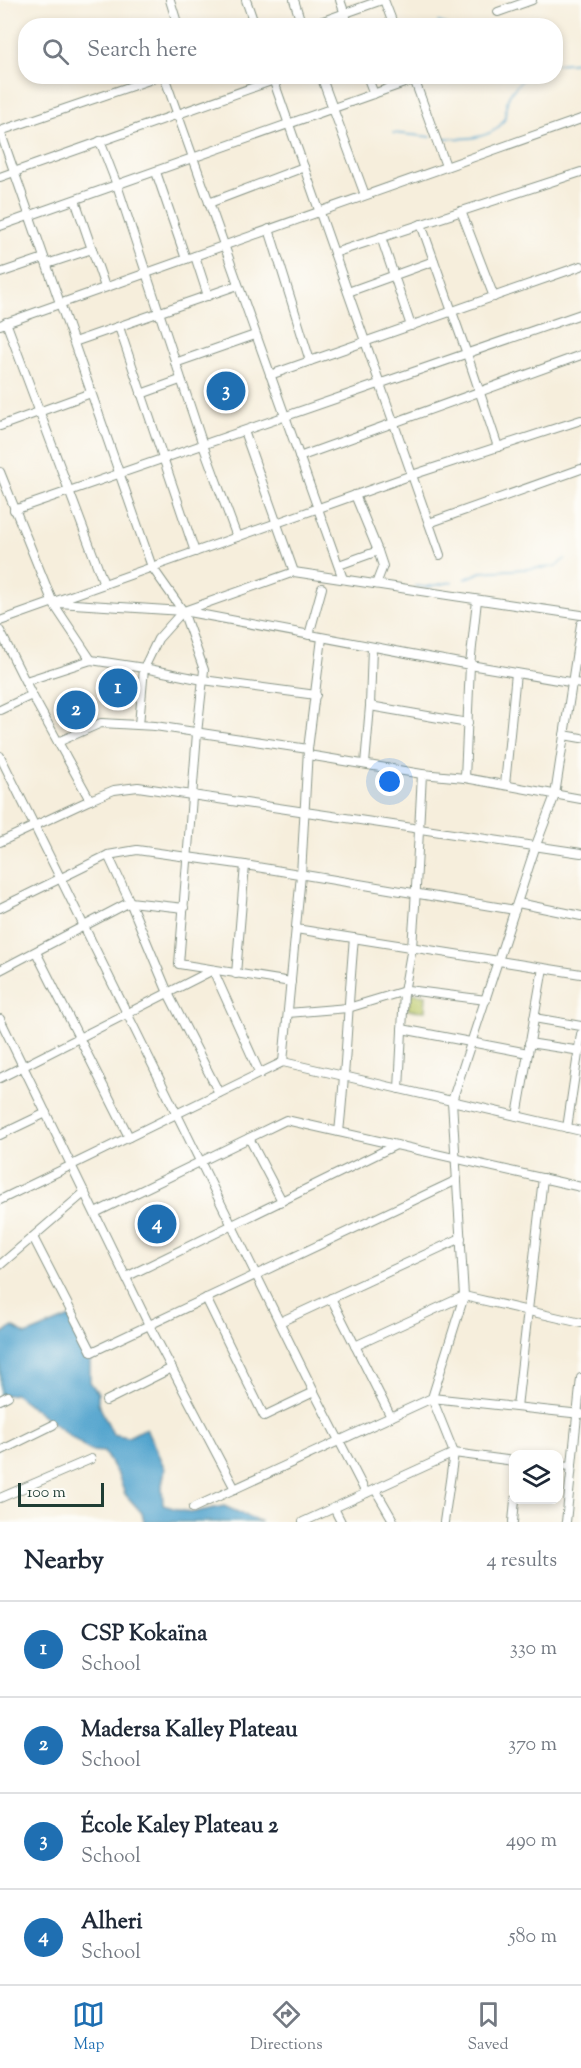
<!DOCTYPE html>
<meta charset="utf-8">
<style>
:root{--surface:#fff;--page:#f6f6f7;--text:#1f2937;--muted:#747a83;--line:#e0e1e3;--accent:#1f6fb2}
body{margin:0;font-family:"Sorts Mill Goudy",serif;background:var(--page);color:var(--text)}
.controls{position:absolute;right:18px;bottom:18px;display:grid;overflow:hidden;border-radius:12px;box-shadow:0 3px 9px #0003}
.controls button{width:54px;height:54px;display:grid;place-items:center;padding:0;border:0;border-bottom:2px solid var(--line);background:var(--surface);color:var(--text);font:30px sans-serif}
.scale{position:absolute;left:18px;bottom:15px;width:86px;box-sizing:border-box;padding-left:6px;border:3px solid #1f3d34;border-top:0;font-size:16px;line-height:21px;white-space:nowrap;color:#1f3d34;-webkit-text-stroke:4px #fdfcf7;paint-order:stroke}
.you{position:absolute;left:390px;top:782px;width:21px;height:21px;margin:-15px;border:4px solid #fff;border-radius:50%;background:#1a73e8;box-shadow:0 0 0 9px #1a73e833}
.badge{display:grid;place-items:center;width:39px;height:39px;border-radius:50%;background:var(--accent);color:#fff;font-size:20px;font-weight:700}
.pin{position:absolute;translate:-50% -50%;border:3px solid #fff;box-shadow:0 2px 6px #0006}
.list{margin:0;padding:0;list-style:none}
h2{display:flex;justify-content:space-between;align-items:center;height:78px;margin:0;padding:0 24px;font-size:26px}
h2 small{font-size:20px;font-weight:400;color:var(--muted)}
.list li{display:grid;grid-template-columns:39px 1fr auto;gap:18px;align-items:center;box-sizing:border-box;height:96px;padding:0 24px;border-top:2px solid var(--line)}
.list b{display:block;font-size:22px;white-space:nowrap}
.list p{margin:0;font-size:20px;white-space:nowrap;color:var(--muted)}
.list em{font-size:20px;font-style:normal;color:var(--muted)}
.icon{flex:none;width:33px;height:33px;fill:none;stroke:currentColor;stroke-width:2;stroke-linecap:round;stroke-linejoin:round}
.map{position:relative;flex:none;width:581px;height:1522px;overflow:hidden}
.search{position:absolute;background:var(--surface);box-shadow:0 3px 9px #0003;left:18px;right:18px;top:18px;height:66px;display:flex;align-items:center;gap:15px;box-sizing:border-box;padding:0 21px;border-radius:24px;color:var(--muted);font-size:22px}
.sheet{height:462px;background:var(--surface)}
nav{display:flex;justify-content:space-around;align-items:center;box-sizing:border-box;height:84px;border-top:2px solid var(--line);background:var(--surface);font-size:16px;color:var(--muted)}
nav a{display:grid;justify-items:center;gap:3px}
nav .on{color:var(--accent)}
.map>svg:first-child{display:block}
.green{fill:#bcc96a;stroke:#6e834f;stroke-width:1.5}
.water{fill:#53a4ce;stroke:#397081;stroke-width:1.5}
.lines{fill:none;stroke-linecap:round;stroke-linejoin:round}
.stream{stroke:#53a4ce;stroke-width:1.5}
.minor-casing{stroke:#8a9688;stroke-width:10}
.minor{stroke:#fff;stroke-width:8}
</style>
<div class="map">
<svg width="581" height="1522" viewBox="0 0 581 1522">
<rect width="100%" height="100%" fill="#fdfcf7"/>
<filter id="ink" filterUnits="userSpaceOnUse"><feTurbulence type="fractalNoise" baseFrequency=".0167" numOctaves="2"/><feDisplacementMap in="SourceGraphic" scale="12" xChannelSelector="R" yChannelSelector="G"/><feConvolveMatrix kernelMatrix="1 2 1 2 8 2 1 2 1" color-interpolation-filters="sRGB"/></filter>
<filter id="wash" filterUnits="userSpaceOnUse"><feTurbulence type="fractalNoise" baseFrequency=".008" numOctaves="4" result="noise"/><feDisplacementMap in="SourceGraphic" scale="24" xChannelSelector="R" yChannelSelector="G"/><feGaussianBlur stdDeviation="1.35" result="paint"/><feColorMatrix in="noise" values="0 0 0 0 0 0 0 0 0 0 0 0 0 0 0 0 0 1.4 0 .05"/><feComposite in="paint" operator="in"/></filter>
<g filter="url(#wash)">
<rect width="100%" height="100%" fill="#f6eedc"/>
<polygon class="green" points="410,993 426,995 425,1011 408,1010"/>
<polygon class="water" points="70,1317 90,1354 90,1382 98,1393 98,1403 113,1434 128,1437 146,1428 165,1469 162,1485 163,1505 190,1513 224,1506 261,1522 144,1522 142,1513 125,1494 119,1477 104,1452 90,1451 15,1394 0,1396 0,1335 13,1327 26,1335"/>
<g class="lines">
<g class="stream">
<polyline points="438,22 451,26"/>
<polyline points="556,64 581,62"/>
<polyline points="393,133 431,137"/>
<path d="M439,138C459,139 492,141 504,120C506,115 505,108 507,102C509,92 519,83 527,76"/>
<polyline points="465,579 481,572 554,567 565,559"/>
<polyline points="415,586 426,587 452,582"/>
</g>
</g>
</g>
<g filter="url(#ink)">
<g class="lines">
<g class="minor-casing">
<g id="minor">
<polyline points="170,0 178,26"/>
<polyline points="246,0 255,26"/>
<polyline points="294,0 302,26"/>
<polyline points="340,0 349,26"/>
<polyline points="384,0 394,26"/>
<polyline points="498,12 532,0"/>
<polyline points="309,26 382,0"/>
<polyline points="164,76 343,579"/>
<polyline points="272,76 440,555"/>
<polyline points="321,76 365,195"/>
<polyline points="367,76 374,94"/>
<polyline points="413,76 446,166"/>
<polyline points="0,131 152,567 183,611 158,639 144,668 139,725"/>
<polyline points="0,131 161,76"/>
<polyline points="100,141 117,185 203,445 237,537"/>
<polyline points="156,172 186,259"/>
<polyline points="0,177 274,80"/>
<polyline points="75,200 105,287"/>
<polyline points="209,203 304,167"/>
<polyline points="461,211 494,297"/>
<polyline points="421,224 467,354 498,447"/>
<polyline points="0,226 424,76"/>
<polyline points="269,229 310,361"/>
<polyline points="381,237 411,326"/>
<polyline points="334,253 581,172"/>
<polyline points="195,256 208,296"/>
<polyline points="47,264 92,249"/>
<polyline points="0,273 44,258"/>
<polyline points="348,292 434,261"/>
<polyline points="6,322 104,584"/>
<polyline points="0,325 581,119"/>
<polyline points="119,327 195,552"/>
<polyline points="74,342 238,285"/>
<polyline points="175,363 255,335"/>
<polyline points="270,375 581,266"/>
<polyline points="141,394 180,380"/>
<polyline points="0,426 91,393"/>
<polyline points="244,431 294,572"/>
<polyline points="299,457 581,355"/>
<polyline points="0,472 53,603 91,660"/>
<polyline points="355,495 378,551 383,566 376,584"/>
<polyline points="14,510 581,314"/>
<polyline points="429,523 581,469"/>
<polyline points="339,565 378,551"/>
<polyline points="58,603 183,611 470,665 581,684"/>
<polyline points="183,611 204,670 197,733 179,964 291,982"/>
<polyline points="184,611 294,572 581,615"/>
<polyline points="0,621 412,475 581,420"/>
<polyline points="0,631 32,695 90,800"/>
<polyline points="309,635 322,588"/>
<polyline points="26,681 91,660 144,668 203,680 316,695"/>
<polyline points="370,706 468,723"/>
<polyline points="0,710 32,695"/>
<polyline points="564,735 581,738"/>
<polyline points="58,742 101,723 155,726 308,749"/>
<polyline points="308,755 422,774 465,778 581,799"/>
<polyline points="0,756 314,1392 366,1493"/>
<polyline points="365,764 370,706 372,647"/>
<polyline points="465,778 470,665 477,600"/>
<polyline points="505,785 516,673"/>
<polyline points="0,842 90,800 114,790 138,787 581,853"/>
<polyline points="108,855 130,902 168,993 219,1093"/>
<polyline points="518,903 581,916"/>
<polyline points="0,908 108,855 137,850 245,865 515,910"/>
<polyline points="296,929 581,974"/>
<polyline points="36,952 129,1137"/>
<polyline points="0,970 130,902 184,908"/>
<polyline points="236,974 245,865"/>
<polyline points="288,1013 348,1008 408,990 486,1000"/>
<polyline points="534,1018 581,1026"/>
<polyline points="0,1019 149,1325 235,1489"/>
<polyline points="402,1029 528,1053"/>
<polyline points="529,1043 581,1051"/>
<polyline points="283,1062 301,875 308,749 322,638"/>
<polyline points="0,1078 213,970 260,1074"/>
<polyline points="399,1089 404,992 412,947 415,906 422,774"/>
<polyline points="517,1116 543,968"/>
<polyline points="567,1128 581,1034"/>
<path d="M339,1132C346,1068 348,1003 354,938"/>
<polyline points="0,1135 46,1113"/>
<polyline points="249,1138 282,1201"/>
<polyline points="0,1200 283,1062 581,1131"/>
<polyline points="95,1213 286,1120 581,1187"/>
<polyline points="33,1237 92,1352 457,1180"/>
<polyline points="0,1265 85,1192"/>
<polyline points="126,1277 396,1145"/>
<polyline points="206,1298 264,1416 314,1392"/>
<polyline points="331,1298 391,1417"/>
<polyline points="280,1322 461,1238"/>
<polyline points="355,1346 464,1296 581,1323"/>
<polyline points="0,1400 8,1396"/>
<polyline points="106,1401 172,1368"/>
<polyline points="517,1407 543,1178"/>
<polyline points="0,1451 53,1425"/>
<polyline points="558,1465 572,1466"/>
<polyline points="375,1489 394,1522"/>
<polyline points="0,1498 91,1459"/>
<polyline points="193,1508 432,1398 464,1296 452,1101 536,845 555,795 581,624"/>
<polyline points="334,1508 341,1522"/>
<polyline points="303,1522 454,1453 514,1461"/>
<polyline points="444,1522 454,1453 432,1398 581,1414"/>
<polyline points="513,1522 515,1500"/>
<polyline points="566,1522 581,1378"/>
</g>
</g>
<use href="#minor" class="minor"/>
</g>
</g>
</svg>
<div class="controls">
<button><svg class="icon" aria-label="layers" viewBox="0 0 24 24"><path d="M12 4l9 5-9 5-9-5zM3 14l9 5 9-5"/></svg></button>
</div>
<div class="scale">100 m</div>
<div class="you"></div>
<div class="pin badge" style="left:118px;top:688px">1</div>
<div class="pin badge" style="left:76px;top:710px">2</div>
<div class="pin badge" style="left:226px;top:391px">3</div>
<div class="pin badge" style="left:157px;top:1224px">4</div>
<div class="search"><svg class="icon" aria-label="search" viewBox="0 0 24 24"><circle cx="10" cy="10" r="6"/><path d="M15 15l6 6"/></svg>Search here</div>
</div>
<section class="sheet">
<h2>Nearby<small>4 results</small></h2>
<ul class="list">
<li><span class="badge">1</span><div><b>CSP Kokaïna</b><p>School</p></div><em>330 m</em></li>
<li><span class="badge">2</span><div><b>Madersa Kalley Plateau</b><p>School</p></div><em>370 m</em></li>
<li><span class="badge">3</span><div><b>École Kaley Plateau 2</b><p>School</p></div><em>490 m</em></li>
<li><span class="badge">4</span><div><b>Alheri</b><p>School</p></div><em>580 m</em></li>
</ul>
</section>
<nav>
<a class="on"><svg class="icon" aria-label="map" viewBox="0 0 24 24"><path d="M3 6l6-2 6 2 6-2v14l-6 2-6-2-6 2zM9 4v14M15 6v14"/></svg>Map</a>
<a><svg class="icon" aria-label="directions" viewBox="0 0 24 24"><path d="M12 3l9 9-9 9-9-9zM9 14v-3h6M13 9l2 2-2 2"/></svg>Directions</a>
<a><svg class="icon" aria-label="saved" viewBox="0 0 24 24"><path d="M7 4h10v16l-5-4-5 4z"/></svg>Saved</a>
</nav>
